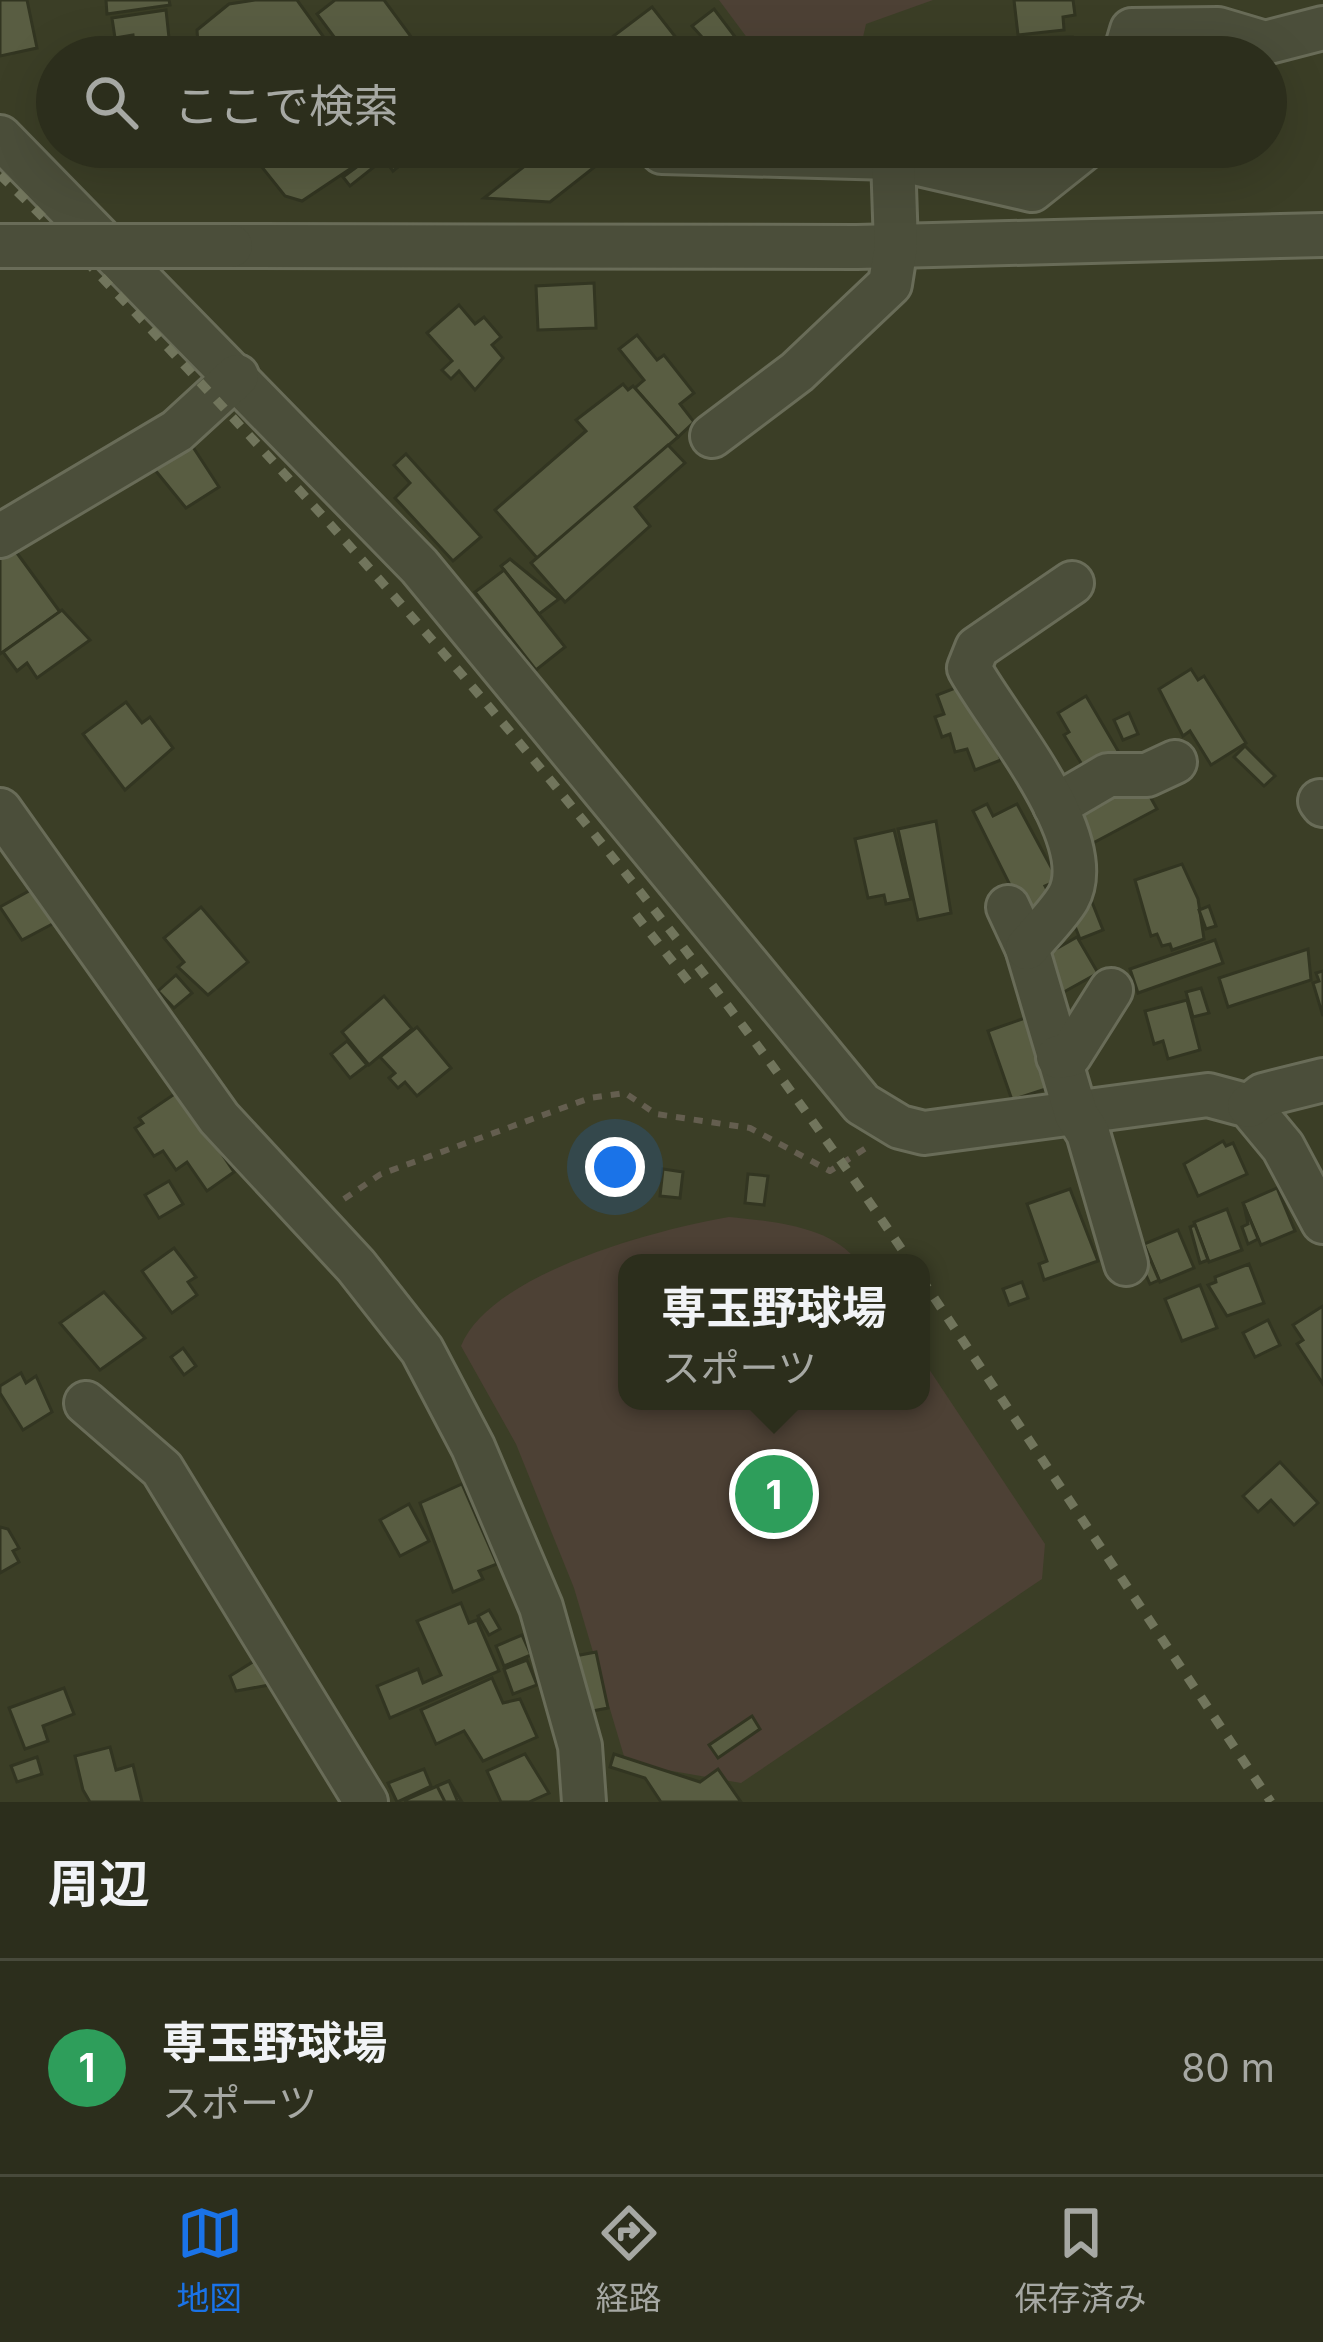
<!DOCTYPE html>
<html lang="ja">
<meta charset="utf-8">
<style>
:root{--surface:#2c2e1c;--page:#383a29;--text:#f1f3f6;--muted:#a6a8a3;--line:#484a3b;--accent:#1a73e8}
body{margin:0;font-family:Inter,"Noto Sans JP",sans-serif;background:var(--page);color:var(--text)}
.you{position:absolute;left:615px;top:1167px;width:42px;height:42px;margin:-30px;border:9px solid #fff;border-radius:50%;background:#1a73e8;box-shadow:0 0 0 18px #1a73e833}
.badge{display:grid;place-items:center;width:78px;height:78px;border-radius:50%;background:var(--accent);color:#fff;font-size:39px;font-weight:700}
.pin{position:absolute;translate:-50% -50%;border:6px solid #fff;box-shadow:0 3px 12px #0006}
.popup{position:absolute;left:618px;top:1254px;width:312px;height:156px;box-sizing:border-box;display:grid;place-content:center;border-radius:24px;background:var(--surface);filter:drop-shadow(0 3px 9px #0005);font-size:39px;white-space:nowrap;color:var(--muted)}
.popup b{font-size:45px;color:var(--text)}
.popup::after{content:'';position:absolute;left:50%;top:100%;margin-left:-24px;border:24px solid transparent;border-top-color:var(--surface)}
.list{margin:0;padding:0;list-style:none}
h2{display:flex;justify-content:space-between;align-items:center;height:156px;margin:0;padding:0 48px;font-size:51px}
h2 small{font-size:39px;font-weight:400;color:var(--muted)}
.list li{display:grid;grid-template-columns:78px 1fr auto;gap:36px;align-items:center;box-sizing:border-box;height:216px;padding:0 48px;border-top:3px solid var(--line)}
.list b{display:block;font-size:45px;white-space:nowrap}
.list p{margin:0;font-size:39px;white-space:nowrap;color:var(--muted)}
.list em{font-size:39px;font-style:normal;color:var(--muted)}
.icon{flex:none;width:66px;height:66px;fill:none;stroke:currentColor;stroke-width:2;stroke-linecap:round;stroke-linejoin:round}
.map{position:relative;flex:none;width:1323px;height:1802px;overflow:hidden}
.search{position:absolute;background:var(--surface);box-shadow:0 12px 48px #0002;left:36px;right:36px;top:36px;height:132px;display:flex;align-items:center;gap:30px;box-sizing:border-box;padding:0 42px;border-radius:66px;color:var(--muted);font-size:45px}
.sheet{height:372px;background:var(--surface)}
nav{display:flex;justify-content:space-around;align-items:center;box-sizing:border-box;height:168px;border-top:3px solid var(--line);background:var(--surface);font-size:33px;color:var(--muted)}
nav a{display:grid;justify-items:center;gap:6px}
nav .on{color:var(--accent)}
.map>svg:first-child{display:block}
.green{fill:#4d4135}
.building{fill:#595d42;stroke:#323521;stroke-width:3}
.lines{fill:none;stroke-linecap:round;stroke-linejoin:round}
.minor-casing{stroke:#696c58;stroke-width:48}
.path{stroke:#645e4f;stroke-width:6;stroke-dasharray:9 9;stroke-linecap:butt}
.minor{stroke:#4b4e3a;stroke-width:42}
.rail{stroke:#71755c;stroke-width:9;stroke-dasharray:12 12;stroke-linecap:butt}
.minor-bridge-casing{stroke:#696c58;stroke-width:48;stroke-linecap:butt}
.minor-bridge{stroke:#4b4e3a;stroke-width:42}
</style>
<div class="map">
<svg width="1323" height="1802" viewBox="0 0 1323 1802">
<rect width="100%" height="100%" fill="#3b3e26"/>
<g class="green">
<polygon points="719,0 933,0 866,24 861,46 866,57 736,57 751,43"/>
<path d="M729,1217C769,1221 834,1226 858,1263H627V1401H921V1357L1045,1544L1042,1579L741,1783L626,1763L574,1588L516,1444L461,1346C490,1273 658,1229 729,1217Z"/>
</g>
<g class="building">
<polygon points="0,0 27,0 37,48 0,56"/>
<polygon points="106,0 169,0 170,5 107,14"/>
<polygon points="255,0 297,0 338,57 199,57 197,30 229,4"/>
<polygon points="335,0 384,0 426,57 349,57 317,14"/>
<polygon points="1014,0 1073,0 1075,15 1063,17 1064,30 1018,35"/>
<polygon points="652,7 681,44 663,57 601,57 595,50"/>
<polygon points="714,9 739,42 720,57 692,26"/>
<polygon points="166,10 169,38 134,42 133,35 115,38 112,18"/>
<polygon points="1073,37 1082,46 1082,57 1021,57 1020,38"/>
<polygon points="246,147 383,147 302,201 285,196"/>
<polygon points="391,147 409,147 414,154 393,171 381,155"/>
<polygon points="549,147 620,147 550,202 484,198"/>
<polygon points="373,155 379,163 350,186 343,177"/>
<polygon points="594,283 596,328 538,330 536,286"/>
<polygon points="459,305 475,324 484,317 501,337 492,345 503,358 475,390 459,371 451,379 442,370 452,361 427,333"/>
<polygon points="637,335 657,360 664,355 694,393 680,404 694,422 678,437 635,388 644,380 619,349"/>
<polygon points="623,384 628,390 633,386 678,437 538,559 495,510 586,431 576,420"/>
<polygon points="189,441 219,487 186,508 151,465"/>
<polygon points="668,445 685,463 635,507 650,526 565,602 531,563"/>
<polygon points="406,454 481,537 453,561 395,498 410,483 394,465"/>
<polygon points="14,549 60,612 0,654 0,559"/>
<polygon points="510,559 559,599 539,614 501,566"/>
<polygon points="504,570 565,647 536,670 475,592"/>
<polygon points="62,610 90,640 37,678 27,663 17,671 3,652"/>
<polygon points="1191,669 1198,680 1204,676 1246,743 1211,765 1190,731 1183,736 1159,689"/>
<polygon points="963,685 975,716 984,712 1001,760 975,770 967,749 955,752 950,734 942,737 935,717 944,714 937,695"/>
<polygon points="1086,696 1121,756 1089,776 1064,735 1069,732 1058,713"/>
<polygon points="126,702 142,723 150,717 173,748 125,790 83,734"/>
<polygon points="1129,713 1138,734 1123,740 1114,720"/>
<polygon points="1245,746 1275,776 1264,786 1234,757"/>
<polygon points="1125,783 1143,784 1157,809 1093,843 1075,809"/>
<polygon points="987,804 993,816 1017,804 1058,880 1045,886 1054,903 1026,917 973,811"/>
<polygon points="936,821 951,913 918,920 898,829"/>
<polygon points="894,830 911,899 886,904 884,895 868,898 855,839"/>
<polygon points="1182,864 1198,899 1204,939 1172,950 1170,944 1162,946 1157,934 1151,936 1135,880"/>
<polygon points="38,886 58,921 22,940 0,907"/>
<polygon points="1090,897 1103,930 1080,939 1067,906"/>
<polygon points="1209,906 1216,926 1206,929 1199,910"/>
<polygon points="201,907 248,962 208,995 178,967 184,962 164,938"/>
<polygon points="1077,937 1098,973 1062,993 1042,957"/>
<polygon points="1215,940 1223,963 1138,993 1130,969"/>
<polygon points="1308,949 1311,980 1228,1007 1219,978"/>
<polygon points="1323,971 1323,1016 1313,983 1319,981 1316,973"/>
<polygon points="176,975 192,993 174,1008 158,991"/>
<polygon points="1201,988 1209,1013 1193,1017 1186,992"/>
<polygon points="384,996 412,1029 369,1065 342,1032"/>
<polygon points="1187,1000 1200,1050 1168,1059 1163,1041 1154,1044 1145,1011"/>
<polygon points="1028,1017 1052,1087 1012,1100 988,1031"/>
<polygon points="417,1027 451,1068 417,1096 405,1082 398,1088 389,1078 395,1073 380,1057"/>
<polygon points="347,1041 367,1065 350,1078 331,1054"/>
<polygon points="179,1091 234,1172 207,1191 187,1162 176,1170 163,1151 154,1156 135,1128 143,1123 139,1118"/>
<polygon points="1223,1141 1226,1146 1233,1143 1247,1174 1198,1196 1184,1164"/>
<polygon points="663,1169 683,1172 680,1198 660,1196"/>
<polygon points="748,1174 768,1176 764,1205 745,1203"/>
<polygon points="169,1181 183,1204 159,1218 145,1195"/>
<polygon points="1277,1188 1295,1231 1261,1245 1243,1203"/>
<polygon points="1070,1189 1098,1261 1044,1280 1039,1264 1047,1261 1027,1204"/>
<polygon points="1244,1205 1258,1239 1248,1244 1242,1227 1248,1224"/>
<polygon points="1227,1209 1242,1250 1209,1262 1194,1222"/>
<polygon points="1195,1225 1208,1260 1200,1263 1190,1227"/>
<polygon points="1178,1230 1194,1268 1160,1282 1144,1244"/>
<polygon points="1145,1247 1159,1280 1150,1284 1142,1266 1148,1264"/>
<polygon points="174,1248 196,1277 188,1282 197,1295 172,1313 142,1271"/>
<polygon points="1249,1264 1264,1303 1227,1316 1208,1285 1216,1282 1215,1277"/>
<polygon points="1022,1282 1028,1298 1009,1305 1003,1289"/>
<polygon points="1200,1285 1217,1328 1182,1341 1165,1299"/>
<polygon points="104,1292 145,1338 100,1370 60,1323"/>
<polygon points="1323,1306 1323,1384 1297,1344 1303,1340 1293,1325"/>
<polygon points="1268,1320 1280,1345 1255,1357 1243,1333"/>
<polygon points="183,1348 196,1366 184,1375 171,1357"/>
<polygon points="21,1373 26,1383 36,1376 52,1412 23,1430 0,1393 0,1386"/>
<polygon points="1280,1462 1318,1503 1294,1525 1271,1500 1258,1512 1243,1496"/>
<polygon points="462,1484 497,1564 479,1571 483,1579 453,1592 420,1503"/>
<polygon points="409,1504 429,1541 400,1556 380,1520"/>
<polygon points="0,1527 8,1529 19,1548 13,1551 19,1562 0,1573"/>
<polygon points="461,1603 469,1623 477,1620 499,1671 390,1718 377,1686 418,1669 423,1683 441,1675 417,1621"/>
<polygon points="489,1610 500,1629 489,1635 478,1616"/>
<polygon points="522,1635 531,1655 504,1666 496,1646"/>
<polygon points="596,1652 608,1708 587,1712 575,1656"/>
<polygon points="259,1658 269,1685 236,1691 230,1676"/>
<polygon points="527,1660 537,1685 513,1694 504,1669"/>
<polygon points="492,1678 503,1703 520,1699 537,1737 483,1761 464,1731 436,1744 421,1710"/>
<polygon points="64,1688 74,1714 43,1726 48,1741 25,1749 9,1708"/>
<polygon points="752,1716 760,1729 718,1758 709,1745"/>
<polygon points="110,1747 116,1770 133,1765 142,1802 90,1802 83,1790 75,1756"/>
<polygon points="525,1754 549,1793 529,1802 501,1802 487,1771"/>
<polygon points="614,1754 700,1782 718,1769 741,1802 661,1802 645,1778 610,1767"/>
<polygon points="37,1757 42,1774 17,1782 11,1766"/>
<polygon points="424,1769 431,1786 397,1802 388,1783"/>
<polygon points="449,1781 462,1802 406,1802 405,1800"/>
<polygon points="449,1781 458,1802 462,1802 445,1802 437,1786"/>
</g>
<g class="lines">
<g class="minor-casing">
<g id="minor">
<polyline points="1124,57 1132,30 1218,29 1265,43 1323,28"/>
<polyline points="0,137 419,566 862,1104 900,1127 924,1133 1208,1095 1249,1106 1283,1147 1323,1222"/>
<polyline points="662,152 893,158 1032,190 1086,147"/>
<polyline points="231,246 857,247 1323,235"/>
<polyline points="712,436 797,372 890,284 896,246 893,158"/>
<polyline points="0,536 177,431 237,376"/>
<polyline points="1320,801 1323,805"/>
<polyline points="1055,806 1108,775 1147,775 1175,762"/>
<polyline points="0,810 219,1118 356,1266 422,1350 473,1447 541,1607 580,1746 584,1802"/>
<polyline points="1008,907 1027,948 1076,1114 1088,1133 1126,1264"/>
<path d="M1027,948C1040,932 1058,915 1068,898C1101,839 997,720 969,668L977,648L1072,583"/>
<polyline points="1058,1057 1070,1055 1111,990"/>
<polyline points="1249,1106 1263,1095 1323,1080"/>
<polyline points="86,1403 162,1469 366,1802"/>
</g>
</g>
<polyline class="path" points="344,1199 381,1174 590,1098 625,1093 656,1114 750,1128 830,1171 866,1148"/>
<use href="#minor" class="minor"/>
<g class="rail">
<path d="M0,175C89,261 173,353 258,445C495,702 716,973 911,1263"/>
<polyline points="636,915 688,981"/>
<polyline points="921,1278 1271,1802"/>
</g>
<g class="minor-bridge-casing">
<polyline id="minor-bridge" points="0,246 231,246"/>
</g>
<use href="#minor-bridge" class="minor-bridge"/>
</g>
</svg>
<div class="you"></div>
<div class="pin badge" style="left:774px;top:1494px;background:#2e9e5b">1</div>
<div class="popup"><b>専玉野球場</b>スポーツ</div>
<div class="search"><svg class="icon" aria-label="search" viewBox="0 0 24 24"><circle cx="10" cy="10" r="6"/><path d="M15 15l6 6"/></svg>ここで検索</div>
</div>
<section class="sheet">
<h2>周辺<small></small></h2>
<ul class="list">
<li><span class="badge" style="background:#2e9e5b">1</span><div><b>専玉野球場</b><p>スポーツ</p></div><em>80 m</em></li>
</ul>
</section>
<nav>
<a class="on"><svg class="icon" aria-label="map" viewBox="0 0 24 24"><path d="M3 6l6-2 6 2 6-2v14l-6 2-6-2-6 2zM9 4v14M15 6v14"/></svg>地図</a>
<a><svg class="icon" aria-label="directions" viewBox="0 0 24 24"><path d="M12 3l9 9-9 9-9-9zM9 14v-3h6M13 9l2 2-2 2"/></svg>経路</a>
<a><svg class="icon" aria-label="saved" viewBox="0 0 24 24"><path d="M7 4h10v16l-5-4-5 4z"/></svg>保存済み</a>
</nav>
